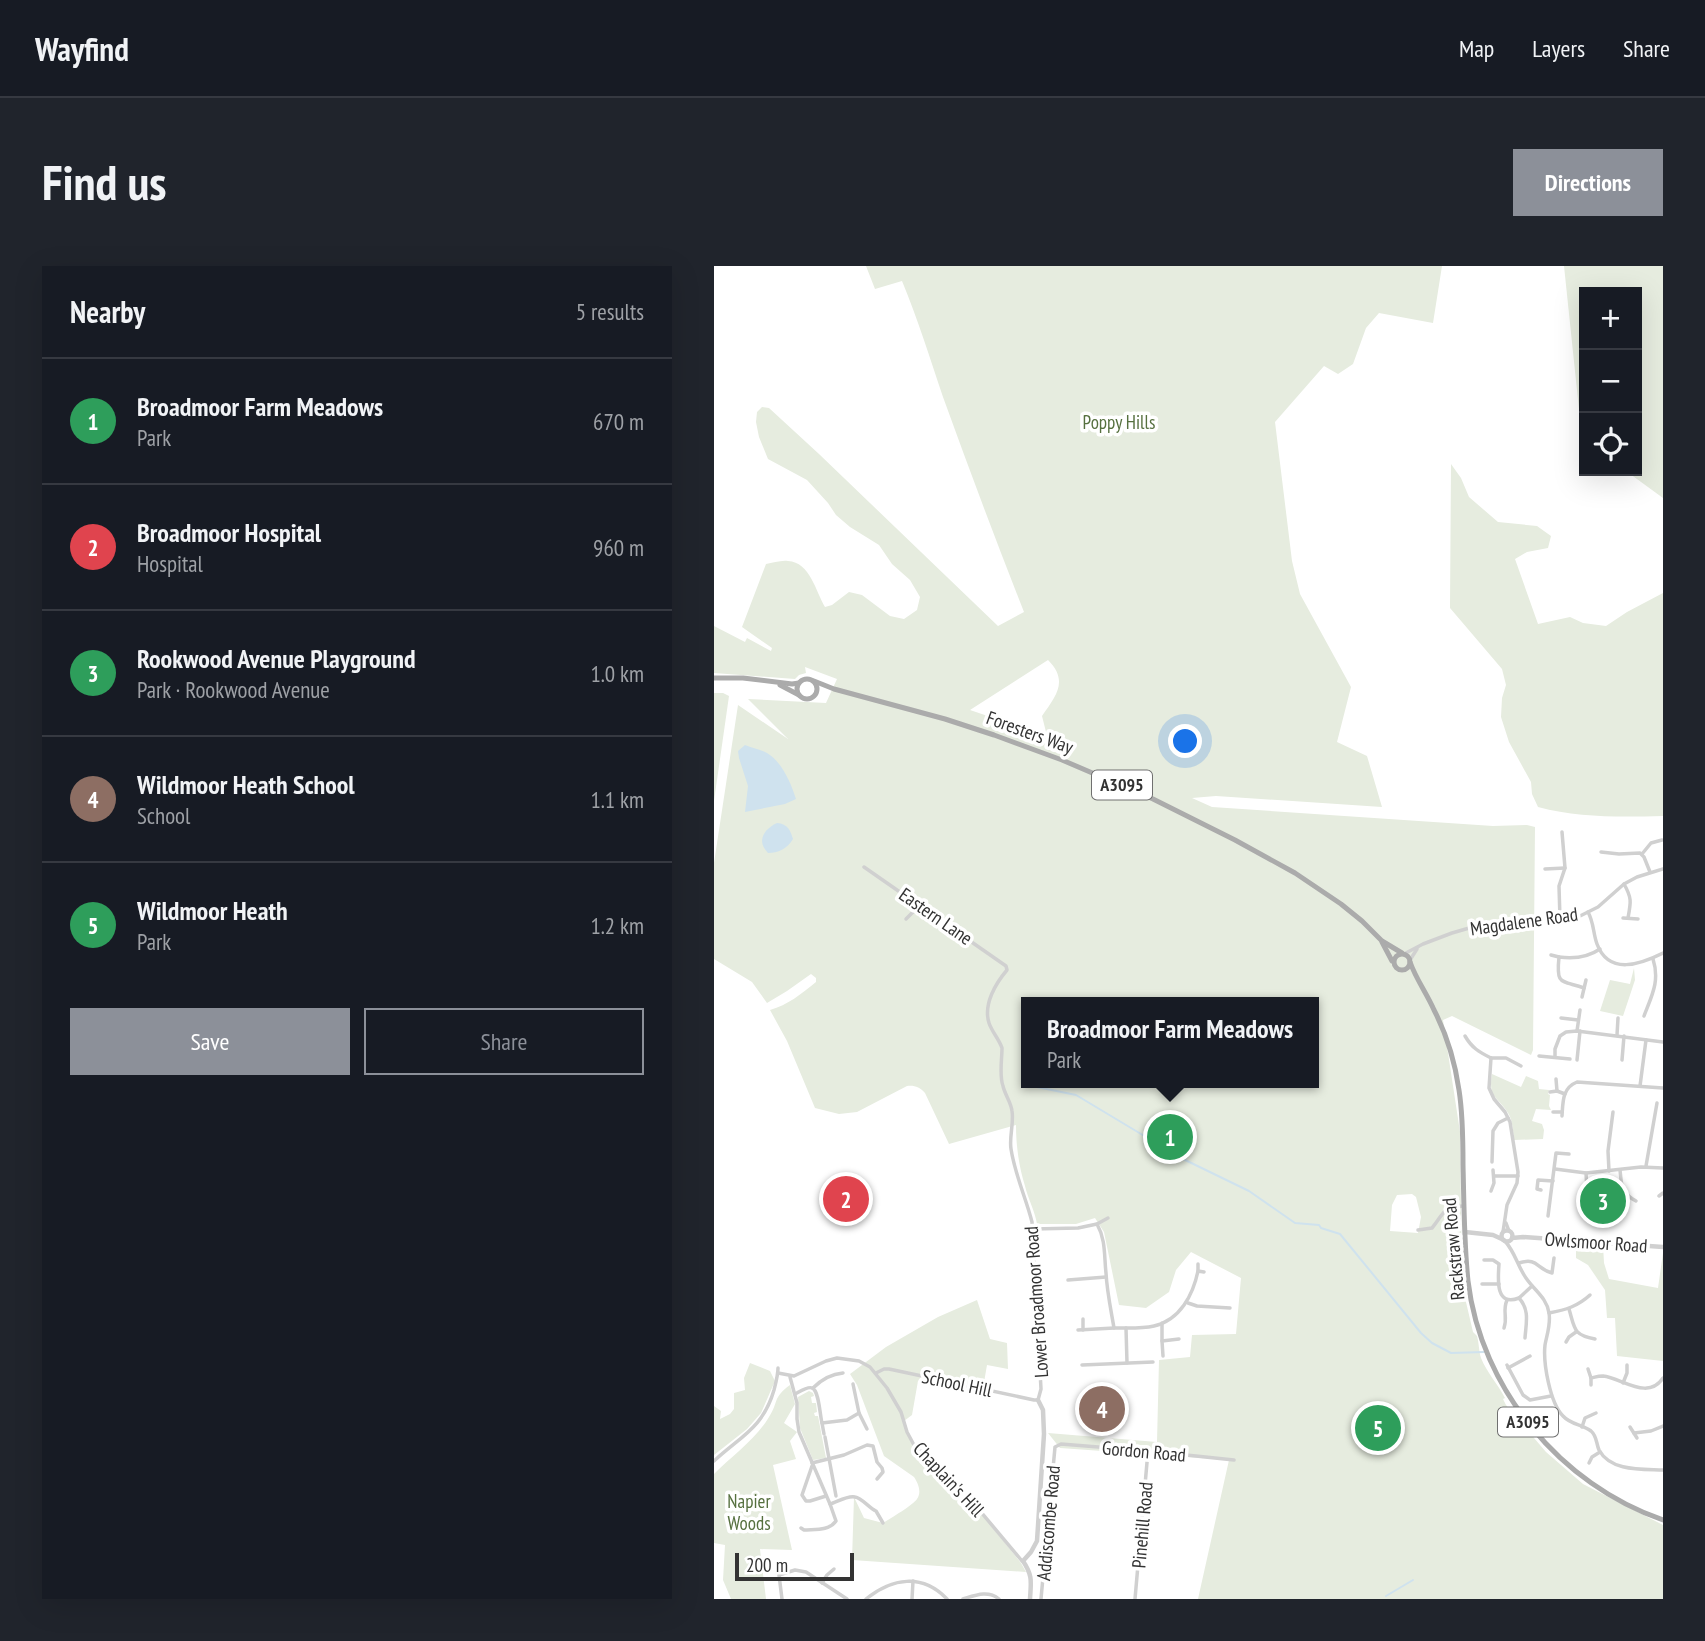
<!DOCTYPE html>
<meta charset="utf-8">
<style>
:root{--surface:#171b24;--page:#20242c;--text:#f1f3f6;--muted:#9ea1a6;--line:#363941;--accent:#8c9099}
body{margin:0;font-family:"PT Sans Narrow",sans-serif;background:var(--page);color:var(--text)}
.controls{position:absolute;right:21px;top:21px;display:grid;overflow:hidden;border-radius:0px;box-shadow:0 7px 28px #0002}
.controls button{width:63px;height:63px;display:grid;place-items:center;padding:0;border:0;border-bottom:2px solid var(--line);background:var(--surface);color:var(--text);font:35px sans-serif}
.scale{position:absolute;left:21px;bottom:18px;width:119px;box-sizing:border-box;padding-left:7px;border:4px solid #333;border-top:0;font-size:19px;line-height:24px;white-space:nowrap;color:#333;-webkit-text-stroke:5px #fff;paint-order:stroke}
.you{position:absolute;left:472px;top:476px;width:24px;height:24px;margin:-18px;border:5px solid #fff;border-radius:50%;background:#1a73e8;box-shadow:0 0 0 10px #1a73e833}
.badge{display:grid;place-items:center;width:46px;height:46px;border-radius:50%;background:var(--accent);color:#fff;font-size:23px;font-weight:700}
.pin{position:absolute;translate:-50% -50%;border:4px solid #fff;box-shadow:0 2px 7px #0006}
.popup{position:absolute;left:307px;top:731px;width:298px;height:91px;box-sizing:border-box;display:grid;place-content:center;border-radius:0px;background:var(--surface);filter:drop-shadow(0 2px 5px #0005);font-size:23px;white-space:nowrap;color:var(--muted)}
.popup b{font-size:26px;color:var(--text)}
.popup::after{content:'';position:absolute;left:50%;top:100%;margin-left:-14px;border:14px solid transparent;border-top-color:var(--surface)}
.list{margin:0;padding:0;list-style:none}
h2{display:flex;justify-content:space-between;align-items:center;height:91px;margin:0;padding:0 28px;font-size:30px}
h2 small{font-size:23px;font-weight:400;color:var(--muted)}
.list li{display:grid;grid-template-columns:46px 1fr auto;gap:21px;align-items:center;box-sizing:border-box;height:126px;padding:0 28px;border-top:2px solid var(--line)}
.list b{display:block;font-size:26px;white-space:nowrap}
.list p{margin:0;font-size:23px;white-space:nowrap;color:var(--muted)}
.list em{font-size:23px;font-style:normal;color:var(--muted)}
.actions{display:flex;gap:14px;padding:21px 28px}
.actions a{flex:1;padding:16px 0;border:2px solid var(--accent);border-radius:0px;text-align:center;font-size:24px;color:var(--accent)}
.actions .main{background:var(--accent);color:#fff}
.icon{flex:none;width:38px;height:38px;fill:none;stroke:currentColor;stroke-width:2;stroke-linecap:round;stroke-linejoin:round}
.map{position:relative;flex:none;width:949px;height:1333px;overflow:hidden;border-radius:0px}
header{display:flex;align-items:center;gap:42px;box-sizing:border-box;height:98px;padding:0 35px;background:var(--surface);border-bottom:2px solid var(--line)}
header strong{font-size:33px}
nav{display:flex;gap:38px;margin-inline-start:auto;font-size:24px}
.intro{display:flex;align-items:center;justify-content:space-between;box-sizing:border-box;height:168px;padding:0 42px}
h1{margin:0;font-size:49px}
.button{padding:18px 32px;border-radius:0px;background:var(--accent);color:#fff;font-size:24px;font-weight:700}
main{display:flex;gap:42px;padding:0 42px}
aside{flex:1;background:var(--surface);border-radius:0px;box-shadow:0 7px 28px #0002}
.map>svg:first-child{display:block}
.green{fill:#e6ecdf;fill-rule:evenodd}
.water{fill:#cfe2ee}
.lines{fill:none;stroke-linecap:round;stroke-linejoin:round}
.stream{stroke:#cfe2ee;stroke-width:2}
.minor{stroke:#d0d0d0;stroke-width:3.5}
.tertiary{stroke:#d0d0d0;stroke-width:4.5}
.primary{stroke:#ababab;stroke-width:5}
.labels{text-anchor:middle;stroke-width:7;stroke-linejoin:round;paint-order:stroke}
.shield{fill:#fff;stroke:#707070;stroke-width:2}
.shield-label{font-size:18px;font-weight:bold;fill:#333}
.park-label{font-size:19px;fill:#56703f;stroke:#fff}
.street-label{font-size:19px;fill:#333;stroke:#fff}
</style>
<header>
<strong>Wayfind</strong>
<nav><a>Map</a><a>Layers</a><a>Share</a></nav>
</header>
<div class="intro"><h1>Find us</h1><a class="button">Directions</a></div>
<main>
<aside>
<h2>Nearby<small>5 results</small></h2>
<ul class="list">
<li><span class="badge" style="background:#2e9e5b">1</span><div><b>Broadmoor Farm Meadows</b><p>Park</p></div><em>670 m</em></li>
<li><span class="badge" style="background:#e0444e">2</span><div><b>Broadmoor Hospital</b><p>Hospital</p></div><em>960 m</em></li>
<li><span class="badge" style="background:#2e9e5b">3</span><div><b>Rookwood Avenue Playground</b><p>Park · Rookwood Avenue</p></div><em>1.0 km</em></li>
<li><span class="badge" style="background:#8d6e63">4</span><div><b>Wildmoor Heath School</b><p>School</p></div><em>1.1 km</em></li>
<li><span class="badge" style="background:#2e9e5b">5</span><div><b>Wildmoor Heath</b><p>Park</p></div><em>1.2 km</em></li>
</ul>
<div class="actions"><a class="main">Save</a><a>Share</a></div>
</aside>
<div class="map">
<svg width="949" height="1333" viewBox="0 0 949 1333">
<rect width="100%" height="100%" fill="#fff"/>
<g class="green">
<path d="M152,0H728L719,57L665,47L652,62L639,98L624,108L610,100L561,156L578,295L586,328L637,421L623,476L653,490L668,541L502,530L478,532L498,541L779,560L813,559L821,561L819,784L817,789L738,750L729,754L746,866L748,1019L759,1066L763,1070C765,1077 765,1086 767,1092C773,1107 784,1118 791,1132L789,1133L792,1139L832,1186L869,1218L949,1259V1333H484L515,1194L346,1182L334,1167L443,1176L445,1094L476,1091L478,1069L522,1068L527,1012L477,986L462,1004L455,1026L432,1042L405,1039L390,966L381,952L362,958H323C321,945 314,933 311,920C305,901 302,880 302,859L235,878L211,827C206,821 200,819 193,820L143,846L125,848L101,842L73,775L56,744C74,739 87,728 102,716V712L97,708L73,725L53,737L38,716L0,693V597L24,439L74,473L34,433L112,437L123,413L91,401L92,407L85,409L81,413L0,407V360L31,376L33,372L57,385L58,382L28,361L52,298C59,297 67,294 74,295C96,296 102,326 111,341L118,339L135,326L148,329L176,350L190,353L203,344L206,331L196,314L178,298L165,279L136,261L122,249L114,237L93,214L54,193L45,171L42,156L43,146L48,141L55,142L105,188L284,360L310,346C282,275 255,203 229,131C216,92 204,54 188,15L161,23ZM334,394C355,415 342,430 328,450L333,470L256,444ZM312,736H600V817H312ZM698,928L702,931L707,951L704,967L676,965L678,939L683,929Z"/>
<polygon points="850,0 949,0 949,232 912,205 923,205 923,26 870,26 870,174 868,172"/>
<path d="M737,198L747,212L755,231L784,256L823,260L837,270L834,282L813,286L801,293L824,358L856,351L869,357L892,360L913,346L949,327V550C907,551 865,552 824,541L818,528L817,516L795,476L787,451L788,432L792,419L788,403L736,342Z"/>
<polygon points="0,427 9,427 15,430 0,535"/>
<polygon points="920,702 921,714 909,750 886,745 896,714 916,718"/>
<path d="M778,808L807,821L812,810L824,815L825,823L835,824L834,828L836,829L835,840L837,844L822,843L818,855L828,858L830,864L829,873L800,874C799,865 799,855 794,847C783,829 774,833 778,808Z"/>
<polygon points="862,978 889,979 890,997 895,1013 944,1022 949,987 949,1095 903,1090 901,1052 893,1052 891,1024 874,999 862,992"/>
<path d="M263,1034L276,1073L293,1077L294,1103L273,1099L268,1128L204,1115L198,1149L190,1155L200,1179L241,1215L307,1297L312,1306L138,1294L140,1231L150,1252L169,1257C177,1252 199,1239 203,1233C208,1226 204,1217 200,1211L170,1190L143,1119L136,1108L172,1081L224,1051Z"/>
<polygon points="36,1097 56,1105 61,1115 47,1147 33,1163 0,1189 0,1140 7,1145 6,1153 16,1148 20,1143 20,1127 31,1124 30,1112"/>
<path d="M76,1119L81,1138L70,1157L83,1166L76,1175L82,1193L59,1199L78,1284L46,1283L52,1333H17L9,1314L11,1279L0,1277V1208C18,1190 42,1173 55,1151C65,1136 58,1132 76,1119Z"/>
<polygon points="95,1125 99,1127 100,1130 97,1131 98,1137 102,1137 103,1146 100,1147 101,1150 104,1150 112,1192 99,1194 86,1162 84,1131"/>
</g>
<g class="water">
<path d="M31,479C38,482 46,483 53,487C68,496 77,517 82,533L71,538L31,546L34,520L25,492L24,485Z"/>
<path d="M63,557C74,558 76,564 79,573C73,583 64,587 54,587C42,575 50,563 63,557Z"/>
</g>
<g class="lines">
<g class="stream">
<polyline points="313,819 362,829 462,889"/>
<polyline points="465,891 535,925 581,957 605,959 607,962 626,968 707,1067 718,1077 737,1087 770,1086"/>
<polyline points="672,1330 699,1314"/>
</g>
<g class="minor">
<polyline points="887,586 905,588 926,587 930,591 936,606"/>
<polyline points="928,588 937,577 948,574"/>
<path d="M150,601L292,700L293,704C282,717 269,738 275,757C278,766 285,773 288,782C288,794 285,809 289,820C291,829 297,836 298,845C300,858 295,871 297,883C301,909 312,932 318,956L327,1123L324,1134H320L175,1103H170L162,1107"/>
<polyline points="831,603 851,602"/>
<path d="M910,618C918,632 917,636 914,652"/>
<path d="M874,646C880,657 879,667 883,678C895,710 927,698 949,687"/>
<polyline points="909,652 924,653"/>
<polyline points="192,653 205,640"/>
<polyline points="846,653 845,620 851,602 848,566"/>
<polyline points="690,688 709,678 738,667 769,658 826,652 864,651 884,641 910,618 923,611 949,603"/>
<polyline points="837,689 845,691"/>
<polyline points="696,694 703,683"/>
<path d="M870,722C847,714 842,720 845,691C860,693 873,692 886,683"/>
<polyline points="868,731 872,714"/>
<path d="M930,750C938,729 946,715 939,693"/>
<polyline points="847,752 864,754"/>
<polyline points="863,765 866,744"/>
<polyline points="903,769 904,752"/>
<path d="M751,770C758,782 765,786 777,792"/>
<polyline points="825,790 856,793"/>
<polyline points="841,791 841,783 846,770 852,766 863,765 949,776"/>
<polyline points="777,792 775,822 780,833 791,846 796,856 804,906 803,917 793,939 789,966"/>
<polyline points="777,792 792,792 807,800"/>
<polyline points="863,794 866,765"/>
<polyline points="908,794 910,770"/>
<polyline points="842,813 843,825"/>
<polyline points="926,820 932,774"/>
<polyline points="836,826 843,825 851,828"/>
<polyline points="839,846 848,846"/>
<path d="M848,850C849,836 848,822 863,816L949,822"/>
<polyline points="778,896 779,865 784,857 794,852"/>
<polyline points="932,900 943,837"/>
<polyline points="841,903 872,907 927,901 949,902"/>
<path d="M906,904C908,921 906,926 922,935"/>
<polyline points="895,905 894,885 899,846"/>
<polyline points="872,907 873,925 879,932 884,932"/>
<polyline points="780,910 804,910"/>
<polyline points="827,924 823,923 824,914 839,915"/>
<polyline points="777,925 780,917 779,904"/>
<polyline points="945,930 949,927"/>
<polyline points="834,950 842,887 855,888"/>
<polyline points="792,957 795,965"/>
<path d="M383,958C392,974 390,990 392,1007C393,1026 397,1044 400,1062C413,1062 427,1063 440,1060C466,1054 479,1029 484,1005L490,1006"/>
<polyline points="319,963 364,962 383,958 394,952"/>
<path d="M704,964L718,962C730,948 728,940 750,940"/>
<path d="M791,975C802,988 803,999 812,1012C820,1024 833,1032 835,1047C837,1058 833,1068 831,1079C829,1097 836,1137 849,1150C857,1159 868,1158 877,1165C883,1170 882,1177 885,1184C897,1206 929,1203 949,1204"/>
<path d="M770,994H779L785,998C784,1013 781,1041 805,1032C816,1044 812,1057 811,1072"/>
<path d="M805,997C824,991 822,1003 838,1007L840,992"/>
<polyline points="484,998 484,1005"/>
<polyline points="354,1014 392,1011"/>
<polyline points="768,1018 785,1018"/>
<polyline points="805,1032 818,1020"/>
<polyline points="474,1037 483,1040 516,1042"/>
<path d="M855,1043C861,1063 859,1069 881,1073"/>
<path d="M835,1047C852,1044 864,1040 876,1029"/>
<polyline points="369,1053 369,1064"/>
<polyline points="448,1057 448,1075 465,1073"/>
<polyline points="412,1062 413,1097"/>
<path d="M790,1062C794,1050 788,1046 793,1034"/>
<polyline points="364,1064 400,1062"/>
<polyline points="448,1075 449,1090"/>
<polyline points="852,1076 855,1071 862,1066"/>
<polyline points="368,1099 439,1096"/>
<polyline points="793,1099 809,1129 816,1134 837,1130"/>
<polyline points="794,1102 816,1090"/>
<polyline points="874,1103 877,1112"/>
<polyline points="64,1107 80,1110 112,1095 123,1092 145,1095 156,1101 173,1122 187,1146 193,1166 200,1179 241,1215 308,1295"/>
<path d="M76,1111L83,1137V1153L85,1166L116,1238C123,1236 134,1229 141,1231C148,1232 155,1242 162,1245L169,1257"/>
<polyline points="909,1117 913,1107 913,1099"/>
<polyline points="139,1118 145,1147 153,1163"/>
<path d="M877,1119V1112C882,1111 883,1110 889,1110C908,1112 934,1135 949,1112"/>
<path d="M99,1122C107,1114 117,1108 129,1107"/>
<path d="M81,1128C85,1126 94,1120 98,1122C105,1124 106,1150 108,1157L133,1154L145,1147"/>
<polyline points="108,1157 110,1168"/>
<polyline points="868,1161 871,1152 882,1147"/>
<polyline points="916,1161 923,1172"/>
<polyline points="920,1167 937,1165 949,1160"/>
<polyline points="111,1171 122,1230"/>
<path d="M0,1195C27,1170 49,1162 60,1124C62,1116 64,1109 64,1102"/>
<polyline points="98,1197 130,1189 153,1179 159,1180 163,1196 168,1202 169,1206 163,1213"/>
<polyline points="875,1197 878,1191 886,1186"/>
<polyline points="98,1200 88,1229 92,1235 96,1235 112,1230"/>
<path d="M87,1262L90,1264C101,1263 115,1265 122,1255L116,1238"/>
<polyline points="108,1317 113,1309 120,1303"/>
<polyline points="68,1333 65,1309 81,1304 92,1306 133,1333"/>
<path d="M152,1333C178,1312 208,1307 233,1333"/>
<polyline points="198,1333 199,1315"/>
<path d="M249,1333C262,1329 274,1324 285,1333"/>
<polyline points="327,1333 341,1181 347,1178 434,1185 520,1194"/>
<polyline points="421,1333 434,1185"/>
</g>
<g class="tertiary">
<circle cx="793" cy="970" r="5.5"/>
<polyline points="751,966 779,969 790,974"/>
<polyline points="798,972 809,971 949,981"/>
<path d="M316,1333C317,1316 319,1310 309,1295L317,1286L323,1275L330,1168L329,1144L324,1134"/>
</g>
<g class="primary">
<polyline points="0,412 29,412 78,418 85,417"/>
<circle cx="93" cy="423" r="10"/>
<polyline points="100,415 120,423 231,453 280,469 348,494 439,533 521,574 581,607 627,638 648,655 668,675 688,687"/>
<polyline points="66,419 85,429"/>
<polyline points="668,676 678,695"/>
<circle cx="688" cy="696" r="8"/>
<path d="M696,696C702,713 713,728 720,744C733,769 741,796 745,824C749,849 749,874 749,899C750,938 750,977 754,1015C767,1123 847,1219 949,1254"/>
</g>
</g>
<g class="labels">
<g class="shield">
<rect x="378" y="504.5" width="60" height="29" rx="5"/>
<rect x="784" y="1141.5" width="60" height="29" rx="5"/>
</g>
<g class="shield-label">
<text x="408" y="525">A3095</text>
<text x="814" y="1162">A3095</text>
</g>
<g class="park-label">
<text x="405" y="163">Poppy Hills</text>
<text x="35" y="1242">Napier<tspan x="35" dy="22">Woods</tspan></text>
</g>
<g class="street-label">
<text transform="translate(316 466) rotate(20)" y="7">Foresters Way</text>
<text transform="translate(222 650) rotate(35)" y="7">Eastern Lane</text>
<text transform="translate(810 655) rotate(-8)" y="7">Magdalene Road</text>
<text transform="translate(882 976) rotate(4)" y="7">Owlsmoor Road</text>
<text transform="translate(739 983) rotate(-95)" y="7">Rackstraw Road</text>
<text transform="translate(322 1036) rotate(-94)" y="7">Lower Broadmoor Road</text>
<text transform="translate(243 1117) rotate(12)" y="7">School Hill</text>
<text transform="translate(430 1185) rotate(5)" y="7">Gordon Road</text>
<text transform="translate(235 1213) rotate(47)" y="7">Chaplain's Hill</text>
<text transform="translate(334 1257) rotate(-85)" y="7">Addiscombe Road</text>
<text transform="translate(428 1259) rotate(-85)" y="7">Pinehill Road</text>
</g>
</g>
</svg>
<div class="controls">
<button>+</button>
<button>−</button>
<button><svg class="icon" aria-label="locate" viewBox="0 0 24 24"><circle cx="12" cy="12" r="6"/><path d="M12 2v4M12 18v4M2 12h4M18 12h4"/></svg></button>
</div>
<div class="scale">200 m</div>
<div class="you"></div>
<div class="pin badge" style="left:456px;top:871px;background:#2e9e5b">1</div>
<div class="popup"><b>Broadmoor Farm Meadows</b>Park</div>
<div class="pin badge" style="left:132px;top:933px;background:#e0444e">2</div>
<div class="pin badge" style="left:889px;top:935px;background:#2e9e5b">3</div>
<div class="pin badge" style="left:388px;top:1143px;background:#8d6e63">4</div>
<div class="pin badge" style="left:664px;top:1162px;background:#2e9e5b">5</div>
</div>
</main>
